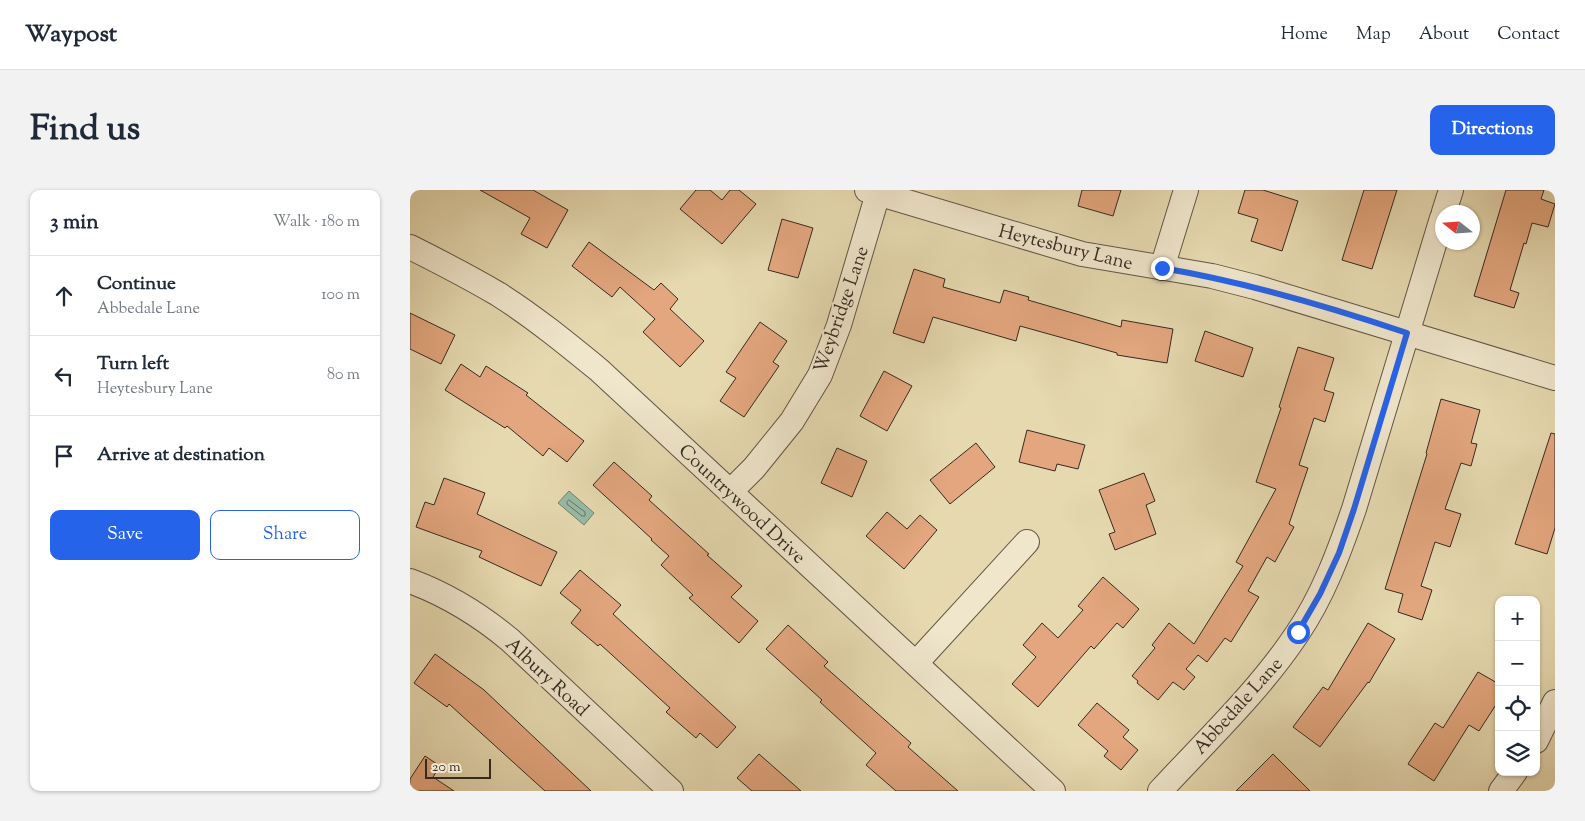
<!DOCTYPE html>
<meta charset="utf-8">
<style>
:root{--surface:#fff;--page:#f2f2f3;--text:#1f2937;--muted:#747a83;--line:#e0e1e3;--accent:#2563eb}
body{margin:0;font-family:"Sorts Mill Goudy",serif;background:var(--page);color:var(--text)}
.controls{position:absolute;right:15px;bottom:15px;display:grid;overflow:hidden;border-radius:10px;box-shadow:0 1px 4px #0004}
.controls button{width:45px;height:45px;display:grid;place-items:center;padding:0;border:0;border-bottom:1px solid var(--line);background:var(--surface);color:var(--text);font:25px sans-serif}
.compass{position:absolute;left:1025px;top:15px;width:45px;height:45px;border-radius:50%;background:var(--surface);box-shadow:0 1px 4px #0004;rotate:287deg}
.scale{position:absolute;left:15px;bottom:12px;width:66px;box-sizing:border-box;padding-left:5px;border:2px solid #362a23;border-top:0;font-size:14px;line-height:18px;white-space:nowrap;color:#362a23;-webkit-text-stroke:4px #efe6cc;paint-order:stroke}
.stop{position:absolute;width:15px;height:15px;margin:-11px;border:4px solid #2563eb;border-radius:50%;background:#fff}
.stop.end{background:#2563eb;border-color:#fff;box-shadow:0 1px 5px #0008}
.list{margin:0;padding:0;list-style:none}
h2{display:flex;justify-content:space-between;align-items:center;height:65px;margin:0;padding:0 20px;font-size:21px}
h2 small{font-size:16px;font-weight:400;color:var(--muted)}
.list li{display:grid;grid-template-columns:32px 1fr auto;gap:15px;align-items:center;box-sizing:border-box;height:80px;padding:0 20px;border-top:1px solid var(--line)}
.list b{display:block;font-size:19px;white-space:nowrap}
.list p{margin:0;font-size:16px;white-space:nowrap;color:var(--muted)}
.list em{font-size:16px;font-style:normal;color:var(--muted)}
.actions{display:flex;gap:10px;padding:15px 20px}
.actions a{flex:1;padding:11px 0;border:1px solid var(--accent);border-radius:10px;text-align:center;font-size:18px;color:var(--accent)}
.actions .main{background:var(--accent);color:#fff}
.icon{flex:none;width:28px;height:28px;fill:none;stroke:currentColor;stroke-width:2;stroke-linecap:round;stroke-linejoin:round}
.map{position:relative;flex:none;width:1145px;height:601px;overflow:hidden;border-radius:10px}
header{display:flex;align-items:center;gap:30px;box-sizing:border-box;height:70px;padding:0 25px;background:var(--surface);border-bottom:1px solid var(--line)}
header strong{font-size:24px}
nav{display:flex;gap:28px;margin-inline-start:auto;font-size:18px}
.intro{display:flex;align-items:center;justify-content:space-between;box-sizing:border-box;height:120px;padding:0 30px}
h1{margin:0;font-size:35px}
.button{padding:12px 22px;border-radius:10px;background:var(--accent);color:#fff;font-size:18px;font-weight:700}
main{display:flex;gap:30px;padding:0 30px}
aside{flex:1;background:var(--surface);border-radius:10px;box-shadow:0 1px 4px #0004}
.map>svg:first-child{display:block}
.water{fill:#97bba6;stroke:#708172}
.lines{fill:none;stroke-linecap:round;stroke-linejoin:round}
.shore{stroke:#667264;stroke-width:1}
.building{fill:#e3a67e;stroke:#362a23}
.minor-casing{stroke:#625646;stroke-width:26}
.minor{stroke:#efe6cc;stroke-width:24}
.route{stroke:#2563eb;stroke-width:6}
.labels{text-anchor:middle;stroke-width:4.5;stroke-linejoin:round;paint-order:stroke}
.street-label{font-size:19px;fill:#362a23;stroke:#efe6cc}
</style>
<header>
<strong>Waypost</strong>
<nav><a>Home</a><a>Map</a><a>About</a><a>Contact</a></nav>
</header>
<div class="intro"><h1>Find us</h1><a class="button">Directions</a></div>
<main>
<aside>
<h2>3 min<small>Walk · 180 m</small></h2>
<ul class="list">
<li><svg class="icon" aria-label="ahead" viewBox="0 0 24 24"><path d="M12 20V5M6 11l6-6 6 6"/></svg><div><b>Continue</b><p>Abbedale Lane</p></div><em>100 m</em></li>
<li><svg class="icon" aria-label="left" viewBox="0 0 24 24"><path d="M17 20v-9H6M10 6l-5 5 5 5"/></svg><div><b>Turn left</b><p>Heytesbury Lane</p></div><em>80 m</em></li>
<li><svg class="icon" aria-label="arrive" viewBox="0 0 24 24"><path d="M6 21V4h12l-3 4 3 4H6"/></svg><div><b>Arrive at destination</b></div></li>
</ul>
<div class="actions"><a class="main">Save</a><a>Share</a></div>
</aside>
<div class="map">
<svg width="1145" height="601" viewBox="0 0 1145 601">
<rect width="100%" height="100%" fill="#e6d9b0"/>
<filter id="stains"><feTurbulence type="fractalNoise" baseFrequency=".004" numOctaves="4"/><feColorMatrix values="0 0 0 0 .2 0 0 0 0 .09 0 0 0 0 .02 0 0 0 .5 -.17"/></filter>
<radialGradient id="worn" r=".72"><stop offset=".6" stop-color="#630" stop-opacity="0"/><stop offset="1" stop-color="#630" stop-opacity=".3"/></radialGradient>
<polygon class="water" points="159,301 184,323 174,335 148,313"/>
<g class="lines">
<polygon class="shore" points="159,310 175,322 175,326 172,326 157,314 157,312"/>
</g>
<g class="building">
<polygon points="70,0 123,0 158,20 137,58 111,44 120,28"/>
<polygon points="286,0 300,0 312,10 320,0 329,0 346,14 312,54 270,19"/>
<polygon points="672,0 711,0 703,26 668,16"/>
<polygon points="835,0 853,0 888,11 872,61 841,51 848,29 828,23"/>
<polygon points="954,0 987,0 962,79 932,70"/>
<polygon points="1096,0 1134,0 1131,9 1145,14 1138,37 1122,33 1116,54 1114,53 1100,100 1109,103 1104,118 1064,106"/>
<polygon points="372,29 403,38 388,88 358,80"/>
<polygon points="179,52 244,100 251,93 268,109 260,119 294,151 270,177 233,142 245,129 210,97 202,107 162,76"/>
<polygon points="504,79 535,89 533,97 590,113 594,100 619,107 618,110 711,137 712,130 763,139 757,173 707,165 707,163 610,136 606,151 523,127 514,153 483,143"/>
<polygon points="0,123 45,145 31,174 0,159"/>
<polygon points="350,132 377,151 363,172 369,176 334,227 310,211 326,188 316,182"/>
<polygon points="795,141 843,158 833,187 785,171"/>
<polygon points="888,157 924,168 914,200 924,203 915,232 904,228 889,275 898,278 879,334 884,337 865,372 857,367 838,401 849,407 821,452 815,448 797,472 788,465 776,479 785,487 774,500 763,492 748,510 727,493 728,491 722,486 745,458 742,455 759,433 784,454 833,376 826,372 866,299 846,292 871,218 869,217"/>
<polygon points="51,174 70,187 76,176 118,203 116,205 174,251 157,272 139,258 133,266 97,236 95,238 35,200"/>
<polygon points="474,181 502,196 477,241 450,226"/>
<polygon points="1031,209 1070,220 1061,253 1067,254 1061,276 1051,273 1035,319 1051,324 1040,357 1025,352 1011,396 1022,400 1012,430 988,422 993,404 975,399 1017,264 1016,263"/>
<polygon points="617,240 675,255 668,279 647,274 645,281 609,272"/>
<polygon points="1141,243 1145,244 1145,338 1137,364 1105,354"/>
<polygon points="566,253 585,277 540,314 520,290"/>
<polygon points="427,258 457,271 442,307 411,293"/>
<polygon points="204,272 242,306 239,310 299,364 297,365 332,396 321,407 348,431 329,453 279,408 283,405 251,375 259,366 241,350 242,349 183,295"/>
<polygon points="734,283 745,311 736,315 746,344 705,360 699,344 705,342 689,300"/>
<polygon points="34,288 75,303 67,324 147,362 131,396 69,367 72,361 6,337 15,312 24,315"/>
<polygon points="477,322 497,339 510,325 527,340 494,379 456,346"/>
<polygon points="170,380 211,415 203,424 326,537 307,558 290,543 286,548 256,522 260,518 190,454 188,456 161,433 171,420 150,403"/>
<polygon points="693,387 729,419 713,438 707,433 684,459 681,456 628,517 602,494 626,467 613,455 632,433 648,448 673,420 668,416"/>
<polygon points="958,433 985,449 959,493 958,492 910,557 883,537 913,497 918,500"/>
<polygon points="378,435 418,472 414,476 501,553 498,557 548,601 486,601 456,575 466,563 410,512 412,510 356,459"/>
<polygon points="25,464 74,500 181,601 135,601 39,514 37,517 4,493"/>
<polygon points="1068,482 1089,494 1089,510 1069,541 1059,535 1024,591 998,574 1025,533 1033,538"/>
<polygon points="687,513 719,540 713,547 728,560 711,580 694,566 698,561 668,535"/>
<polygon points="349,564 391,601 342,601 327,588"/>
<polygon points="863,564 900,601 826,601"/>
<polygon points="15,566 30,576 23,587 44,601 0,601 0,589"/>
</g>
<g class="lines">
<g class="minor-casing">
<g id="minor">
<polyline points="457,0 672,64 802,86 845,97 1145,188"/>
<polyline points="1034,22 1041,0"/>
<path d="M0,57C30,72 59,87 88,104C123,126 156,153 189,180L643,601"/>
<polyline points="752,78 776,0"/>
<polyline points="321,301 344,278 382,231 410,185 429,135 469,0"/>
<path d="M0,391C38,405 70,425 100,450L261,601"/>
<polyline points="506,473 617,352"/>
<polyline points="1126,551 1145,512"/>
<path d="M750,601C797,550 849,501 887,444C913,406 929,362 944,319L1032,28"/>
<polyline points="1091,601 1105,582"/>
</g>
</g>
<use href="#minor" class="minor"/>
</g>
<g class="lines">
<path class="route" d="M752,78C835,92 917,116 997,143L944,319L929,363L910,404L888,442"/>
</g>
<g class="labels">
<g class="street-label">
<text transform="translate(656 56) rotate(14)" y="7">Heytesbury Lane</text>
<text transform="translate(430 119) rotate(-71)" y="7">Weybridge Lane</text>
<text transform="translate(333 313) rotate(43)" y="7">Countrywood Drive</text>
<text transform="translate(138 486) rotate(43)" y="7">Albury Road</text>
<text transform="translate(827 515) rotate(-48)" y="7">Abbedale Lane</text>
</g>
</g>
<rect width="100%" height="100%" filter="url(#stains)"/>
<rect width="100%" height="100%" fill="url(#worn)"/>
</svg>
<div class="controls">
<button>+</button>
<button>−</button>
<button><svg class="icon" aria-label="locate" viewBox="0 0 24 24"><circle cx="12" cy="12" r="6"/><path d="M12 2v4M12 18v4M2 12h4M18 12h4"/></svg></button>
<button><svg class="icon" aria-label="layers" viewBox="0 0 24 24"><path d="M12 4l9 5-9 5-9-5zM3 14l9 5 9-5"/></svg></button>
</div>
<svg class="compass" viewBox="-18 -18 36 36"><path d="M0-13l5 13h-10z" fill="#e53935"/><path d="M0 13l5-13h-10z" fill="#747a83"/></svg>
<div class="scale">20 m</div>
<div class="stop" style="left:888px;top:442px"></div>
<div class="stop end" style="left:752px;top:78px"></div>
</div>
</main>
